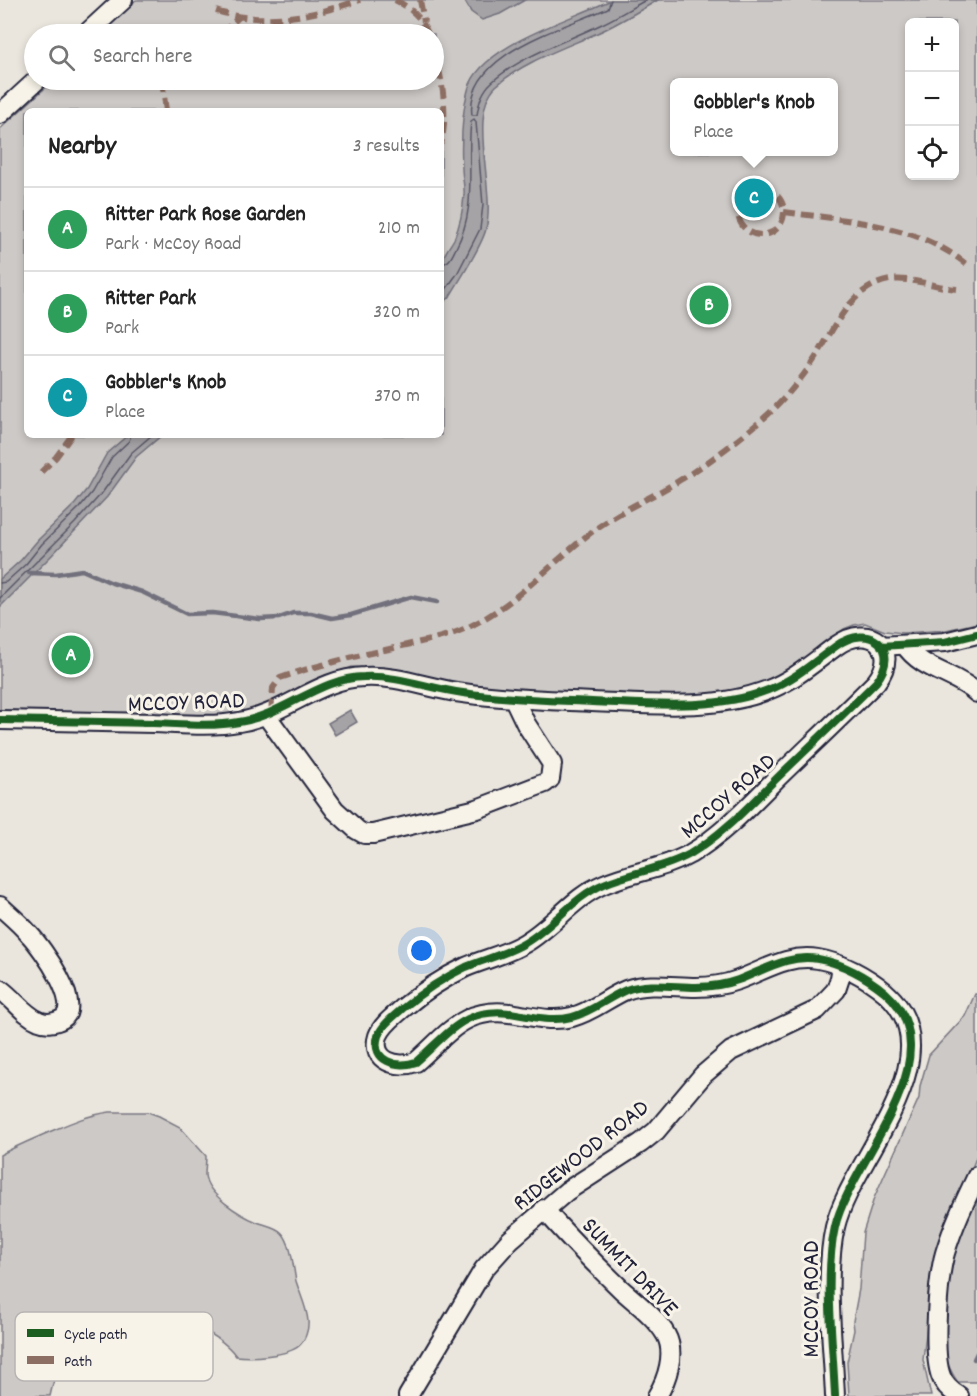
<!DOCTYPE html>
<meta charset="utf-8">
<style>
:root{--surface:#fff;--page:#f6f6f6;--text:#222;--muted:#767676;--line:#e0e0e0;--accent:#d1495b}
body{margin:0;font-family:Dekko,sans-serif;background:var(--page);color:var(--text)}
.controls{position:absolute;right:18px;top:18px;display:grid;overflow:hidden;border-radius:9px;box-shadow:0 3px 9px #0003}
.controls button{width:54px;height:54px;display:grid;place-items:center;padding:0;border:0;border-bottom:2px solid var(--line);background:var(--surface);color:var(--text);font:30px sans-serif}
.you{position:absolute;left:422px;top:951px;width:21px;height:21px;margin:-15px;border:4px solid #fff;border-radius:50%;background:#1a73e8;box-shadow:0 0 0 9px #1a73e833}
.badge{display:grid;place-items:center;width:39px;height:39px;border-radius:50%;background:var(--accent);color:#fff;font-size:20px;font-weight:700}
.pin{position:absolute;translate:-50% -50%;border:3px solid #fff;box-shadow:0 2px 6px #0006}
.popup{position:absolute;left:670px;top:78px;width:168px;height:78px;box-sizing:border-box;display:grid;place-content:center;border-radius:9px;background:var(--surface);filter:drop-shadow(0 2px 4px #0005);font-size:20px;white-space:nowrap;color:var(--muted)}
.popup b{font-size:22px;color:var(--text)}
.popup::after{content:'';position:absolute;left:50%;top:100%;margin-left:-12px;border:12px solid transparent;border-top-color:var(--surface)}
.list{margin:0;padding:0;list-style:none}
h2{display:flex;justify-content:space-between;align-items:center;height:78px;margin:0;padding:0 24px;font-size:26px}
h2 small{font-size:20px;font-weight:400;color:var(--muted)}
.list li{display:grid;grid-template-columns:39px 1fr auto;gap:18px;align-items:center;box-sizing:border-box;height:84px;padding:0 24px;border-top:2px solid var(--line)}
.list b{display:block;font-size:22px;white-space:nowrap}
.list p{margin:0;font-size:20px;white-space:nowrap;color:var(--muted)}
.list em{font-size:20px;font-style:normal;color:var(--muted)}
.icon{flex:none;width:33px;height:33px;fill:none;stroke:currentColor;stroke-width:2;stroke-linecap:round;stroke-linejoin:round}
.map{position:relative;flex:none;width:977px;height:1396px;overflow:hidden}
.search{position:absolute;background:var(--surface);box-shadow:0 3px 9px #0003;left:24px;top:24px;width:420px;height:66px;display:flex;align-items:center;gap:15px;box-sizing:border-box;padding:0 21px;border-radius:33px;color:var(--muted);font-size:22px}
.panel{position:absolute;background:var(--surface);box-shadow:0 3px 9px #0003;left:24px;top:108px;width:420px;height:330px;border-radius:9px}
.map>svg:first-child{display:block}
.green{fill:#cdc9c6;stroke:#787680;stroke-width:1.5;fill-rule:evenodd}
.water{fill:#a6a3a6;stroke:#716f7b;stroke-width:1.5}
.lines{fill:none;stroke-linecap:round;stroke-linejoin:round}
.shore{stroke:#575666;stroke-width:1.5}
.stream{stroke:#716f7b;stroke-width:4.5}
.minor-casing{stroke:#22223b;stroke-width:22}
.minor{stroke:#f7f3e8;stroke-width:18}
.quiet{stroke:#8d6e63;stroke-width:6;stroke-dasharray:12 6;stroke-linecap:butt}
.cycleway-casing{stroke:#f7f3e8;stroke-width:11}
.cycleway{stroke:#1b5e20;stroke-width:8}
.labels{text-anchor:middle;stroke-width:6;stroke-linejoin:round;paint-order:stroke}
.street-label{font-size:24px;fill:#22223b;stroke:#f7f3e8}
.key{fill:#f7f3e8;stroke:#b7b4b4;stroke-width:1.5}
.key-label{font-size:16px;fill:#22223b}
</style>
<div class="map">
<svg width="977" height="1396" viewBox="0 0 977 1396">
<rect width="100%" height="100%" fill="#eae6de"/>
<filter id="ink" filterUnits="userSpaceOnUse"><feTurbulence type="fractalNoise" baseFrequency=".0167" numOctaves="2"/><feDisplacementMap in="SourceGraphic" scale="12" xChannelSelector="R" yChannelSelector="G"/><feConvolveMatrix kernelMatrix="1 2 1 2 8 2 1 2 1" color-interpolation-filters="sRGB"/></filter>
<g filter="url(#ink)">
<g class="green">
<path d="M136,0H977V623L946,630L903,633L885,631L865,623L854,625L844,629L795,666L776,677L756,686L713,696H614L465,687L389,670L352,667L291,695L247,712L217,718L0,714V129L54,80H434V34H104L111,28V23ZM910,22H954V176H910ZM674,82H834V152H674ZM27,111H441V435H27Z"/>
<polygon points="975,994 977,994 977,1155 933,1271 928,1294 928,1316 923,1360 931,1396 849,1396 847,1362 854,1330 853,1321 859,1289 863,1233 874,1198 919,1098 920,1086 929,1055 965,1016"/>
<path d="M110,1112H148L159,1116L180,1127L206,1156C206,1162 205,1169 205,1175C207,1195 240,1215 257,1222C265,1225 277,1227 282,1233C292,1244 293,1267 296,1281C300,1294 307,1308 308,1321C309,1329 305,1341 299,1346C287,1356 251,1358 236,1356C219,1332 167,1307 138,1317C125,1321 113,1331 102,1338C89,1345 71,1348 62,1361C55,1371 53,1384 50,1396H0V1155C16,1146 31,1140 47,1133C68,1124 87,1115 110,1112Z"/>
<path d="M977,1197V1382H958C953,1376 950,1369 947,1362C941,1346 943,1288 947,1270C952,1245 966,1220 977,1197Z"/>
</g>
<g class="water">
<polygon points="464,0 525,0 500,14 482,20 471,12"/>
<path d="M611,0H658C641,10 624,20 606,29C571,46 525,60 496,86C467,114 496,190 486,229C482,246 459,281 449,298L441,304C441,291 439,275 441,263C443,255 450,246 454,239C460,225 463,210 464,195C465,186 462,177 462,168C461,145 462,112 468,90C479,45 573,19 611,0Z"/>
<polygon points="128,435 162,435 136,457 107,497 52,555 0,607 0,579 21,560 38,540 75,504 87,489 107,453"/>
<polygon points="350,710 357,722 335,735 328,723"/>
</g>
<g class="lines">
<g class="shore">
<path d="M611,0L608,8C565,28 464,53 472,115H477C479,102 482,91 492,82C520,56 567,41 602,24C617,17 631,8 646,0"/>
<path d="M441,264C450,263 452,256 456,248C478,207 466,165 471,121L474,119L476,122L483,205L480,229L457,274L441,296"/>
<polyline points="0,583 6,582 26,564 42,544 79,508 92,492 112,457 129,441 131,435"/>
<polyline points="0,598 75,523 102,493 131,453 152,435"/>
</g>
<g class="stream">
<polyline points="29,573 56,574 82,570 112,583 142,592 187,614 212,613 260,619 279,618 293,613 311,613 332,618 351,615 411,597 437,602"/>
<polyline points="974,1359 977,1353"/>
</g>
<g class="minor-casing">
<g id="minor">
<polyline points="86,34 123,0"/>
<polyline points="0,114 37,80"/>
<path d="M905,645C921,670 955,673 977,693"/>
<polyline points="881,646 945,642 977,634"/>
<polyline points="266,715 335,810 357,830 364,834 373,834 477,809 545,783 550,779 552,764 526,724 514,699"/>
<path d="M0,720C51,721 102,722 153,723C182,724 211,727 239,722C284,715 319,678 364,677C398,675 430,689 463,693C506,699 549,700 592,702C649,704 714,711 768,690C794,680 814,662 836,646C870,621 902,649 876,682C843,715 809,747 775,780C749,806 722,835 690,854C663,869 632,872 604,884C573,897 554,926 525,943C507,954 485,959 466,967C443,978 421,993 402,1009C393,1017 382,1025 378,1036C370,1061 398,1069 416,1062C450,1032 466,1005 516,1014C535,1017 553,1022 572,1017C592,1012 607,998 626,990C649,982 673,987 696,987C711,987 724,985 738,980C765,970 788,954 818,959C842,963 867,977 885,992C958,1056 850,1161 835,1227C824,1275 833,1346 835,1396"/>
<path d="M0,906C10,915 21,924 30,935C42,948 84,1005 62,1019C55,1023 46,1024 39,1021C24,1015 13,998 0,989"/>
<path d="M544,1209C568,1237 594,1263 621,1289C635,1302 656,1317 666,1335C676,1353 667,1380 657,1396"/>
<polyline points="408,1396 484,1269 510,1240 567,1191 641,1143 656,1131 703,1075 731,1051 817,1010 836,990 840,978 842,966"/>
<path d="M959,1396C951,1391 944,1385 941,1376C932,1353 938,1277 945,1253C953,1226 965,1201 977,1176"/>
</g>
</g>
<use href="#minor" class="minor"/>
<g class="quiet">
<path d="M395,0C411,8 422,18 428,34"/>
<polyline points="420,0 424,22"/>
<path d="M216,11C264,26 313,16 360,0"/>
<polyline points="221,34 239,17"/>
<path d="M434,51C443,82 448,112 441,144"/>
<polyline points="162,80 166,111"/>
<circle cx="761" cy="212" r="23"/>
<path d="M784,212C848,221 915,223 966,264"/>
<polyline points="41,472 56,457 72,435"/>
<path d="M271,713L273,688L280,678C317,665 356,656 394,648C418,642 441,639 464,629C515,607 553,560 597,528C623,509 653,497 680,480C707,464 733,444 757,424C778,407 796,386 812,363C833,333 848,287 890,280C912,277 935,287 957,289"/>
</g>
<g class="cycleway-casing">
<g id="cycleway">
<polyline points="881,646 945,642 977,634"/>
<path d="M0,720C51,721 102,722 153,723C182,724 211,727 239,722C284,715 319,678 364,677C398,675 430,689 463,693C506,699 549,700 592,702C649,704 714,711 768,690C794,680 814,662 836,646C870,621 902,649 876,682C843,715 809,747 775,780C749,806 722,835 690,854C663,869 632,872 604,884C573,897 554,926 525,943C507,954 485,959 466,967C443,978 421,993 402,1009C393,1017 382,1025 378,1036C370,1061 398,1069 416,1062C450,1032 466,1005 516,1014C535,1017 553,1022 572,1017C592,1012 607,998 626,990C649,982 673,987 696,987C711,987 724,985 738,980C765,970 788,954 818,959C842,963 867,977 885,992C958,1056 850,1161 835,1227C824,1275 833,1346 835,1396"/>
</g>
</g>
<use href="#cycleway" class="cycleway"/>
</g>
</g>
<g class="labels">
<g class="street-label">
<text transform="translate(186 701) rotate(-2)" y="8">MCCOY ROAD</text>
<text transform="translate(727 795) rotate(-41)" y="8">MCCOY ROAD</text>
<text transform="translate(580 1154) rotate(-38)" y="8">RIDGEWOOD ROAD</text>
<text transform="translate(631 1266) rotate(46)" y="8">SUMMIT DRIVE</text>
<text transform="translate(810 1299) rotate(-90)" y="8">MCCOY ROAD</text>
</g>
</g>
<rect x="15" y="1312" width="198" height="69" rx="9" class="key"/>
<rect x="27" y="1329" width="27" height="8" fill="#1b5e20"/>
<rect x="27" y="1356" width="27" height="8" fill="#8d6e63"/>
<g class="key-label">
<text x="64" y="1339">Cycle path</text>
<text x="64" y="1366">Path</text>
</g>
</svg>
<div class="controls">
<button>+</button>
<button>−</button>
<button><svg class="icon" aria-label="locate" viewBox="0 0 24 24"><circle cx="12" cy="12" r="6"/><path d="M12 2v4M12 18v4M2 12h4M18 12h4"/></svg></button>
</div>
<div class="you"></div>
<div class="pin badge" style="left:71px;top:655px;background:#2e9e5b">A</div>
<div class="pin badge" style="left:709px;top:305px;background:#2e9e5b">B</div>
<div class="pin badge" style="left:754px;top:198px;background:#0f9aa8">C</div>
<div class="popup"><b>Gobbler's Knob</b>Place</div>
<div class="search"><svg class="icon" aria-label="search" viewBox="0 0 24 24"><circle cx="10" cy="10" r="6"/><path d="M15 15l6 6"/></svg>Search here</div>
<section class="panel">
<h2>Nearby<small>3 results</small></h2>
<ul class="list">
<li><span class="badge" style="background:#2e9e5b">A</span><div><b>Ritter Park Rose Garden</b><p>Park · McCoy Road</p></div><em>210 m</em></li>
<li><span class="badge" style="background:#2e9e5b">B</span><div><b>Ritter Park</b><p>Park</p></div><em>320 m</em></li>
<li><span class="badge" style="background:#0f9aa8">C</span><div><b>Gobbler's Knob</b><p>Place</p></div><em>370 m</em></li>
</ul>
</section>
</div>
